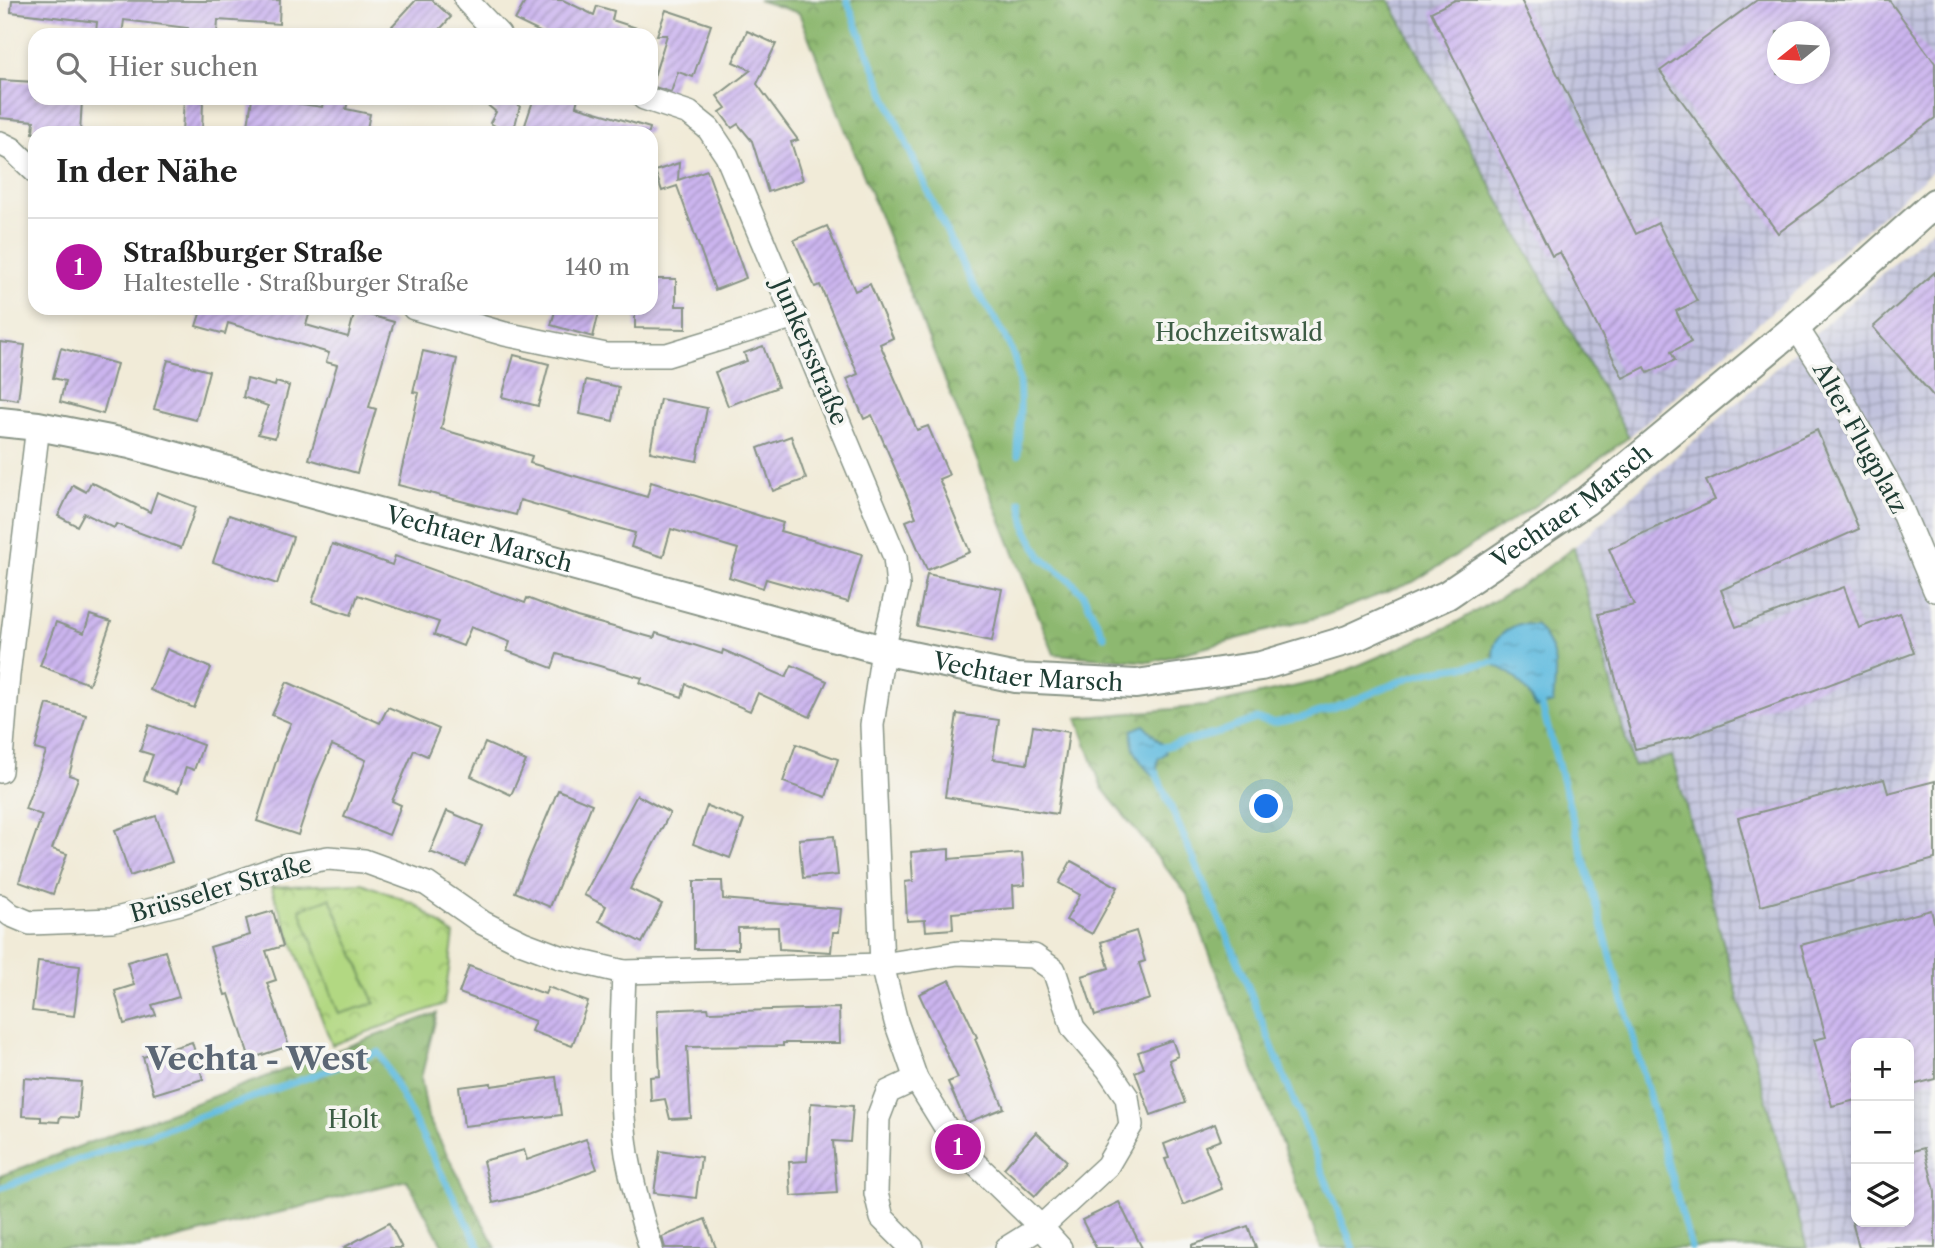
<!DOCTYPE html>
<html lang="de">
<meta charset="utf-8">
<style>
:root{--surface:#fff;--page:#f2f2f2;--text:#222;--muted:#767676;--line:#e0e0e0;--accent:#b5179e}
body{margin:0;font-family:"Libre Caslon Text",serif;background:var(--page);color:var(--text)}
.controls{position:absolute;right:21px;bottom:21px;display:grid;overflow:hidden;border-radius:14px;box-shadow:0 4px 10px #0003}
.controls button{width:63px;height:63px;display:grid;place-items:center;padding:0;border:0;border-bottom:2px solid var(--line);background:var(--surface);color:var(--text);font:35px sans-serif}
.compass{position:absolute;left:1767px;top:21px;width:63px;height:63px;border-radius:50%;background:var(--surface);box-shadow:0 4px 10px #0003;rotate:252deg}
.you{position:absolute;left:1267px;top:807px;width:24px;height:24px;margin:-18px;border:5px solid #fff;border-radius:50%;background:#1a73e8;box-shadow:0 0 0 10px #1a73e833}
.badge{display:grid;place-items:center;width:46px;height:46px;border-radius:50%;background:var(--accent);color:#fff;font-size:23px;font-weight:700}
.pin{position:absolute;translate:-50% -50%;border:4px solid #fff;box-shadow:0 2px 7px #0006}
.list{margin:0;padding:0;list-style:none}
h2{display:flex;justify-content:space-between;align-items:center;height:91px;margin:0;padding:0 28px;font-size:30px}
h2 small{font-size:23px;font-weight:400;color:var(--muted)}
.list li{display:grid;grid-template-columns:46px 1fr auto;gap:21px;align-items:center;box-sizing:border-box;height:98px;padding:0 28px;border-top:2px solid var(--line)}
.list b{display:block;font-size:26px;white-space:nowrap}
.list p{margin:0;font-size:23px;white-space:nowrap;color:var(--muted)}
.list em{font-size:23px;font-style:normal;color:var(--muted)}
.icon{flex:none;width:38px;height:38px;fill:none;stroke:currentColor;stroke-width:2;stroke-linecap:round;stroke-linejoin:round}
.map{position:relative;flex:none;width:1935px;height:1248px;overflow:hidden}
.search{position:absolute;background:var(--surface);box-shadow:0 4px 10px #0003;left:28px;top:28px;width:630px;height:77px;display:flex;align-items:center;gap:18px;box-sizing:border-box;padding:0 24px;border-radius:21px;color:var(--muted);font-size:26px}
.panel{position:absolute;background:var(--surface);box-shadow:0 4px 10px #0003;left:28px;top:126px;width:630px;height:189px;border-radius:21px}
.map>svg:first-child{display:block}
.industrial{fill:url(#industrial-grid);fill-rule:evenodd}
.forest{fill:url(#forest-crowns);stroke:#567a52;stroke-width:2}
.park{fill:url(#park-crowns);stroke:#688a5b;stroke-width:2}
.pitch{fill:#b2d882;stroke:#688a5b;stroke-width:2}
.water{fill:url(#water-ripples);stroke:#407c8a;stroke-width:2}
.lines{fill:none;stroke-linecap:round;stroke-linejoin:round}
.stream{stroke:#62bcdf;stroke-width:7}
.building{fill:url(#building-hatch);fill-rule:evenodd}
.minor-casing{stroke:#889486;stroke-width:26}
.tertiary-casing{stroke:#889486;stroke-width:32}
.minor{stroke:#fff;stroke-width:23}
.tertiary{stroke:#fff;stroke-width:28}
.labels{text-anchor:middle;stroke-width:7;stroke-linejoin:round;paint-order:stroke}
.park-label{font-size:24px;fill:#3c5c44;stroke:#f6f6f2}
.street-label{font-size:24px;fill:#1f3d34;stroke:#f6f6f2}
.district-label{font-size:32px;font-weight:bold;fill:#5c6775;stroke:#f6f6f2}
</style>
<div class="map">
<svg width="1935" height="1248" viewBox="0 0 1935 1248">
<defs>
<pattern id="industrial-grid" width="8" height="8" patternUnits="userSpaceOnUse" patternTransform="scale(1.75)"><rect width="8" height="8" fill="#c1c2dd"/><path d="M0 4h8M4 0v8" fill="none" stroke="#9c9fb4"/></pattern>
<pattern id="forest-crowns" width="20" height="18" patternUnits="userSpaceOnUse" patternTransform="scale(1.75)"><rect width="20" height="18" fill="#8db870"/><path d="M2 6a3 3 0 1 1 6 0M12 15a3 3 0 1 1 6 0" fill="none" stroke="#73975d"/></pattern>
<pattern id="park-crowns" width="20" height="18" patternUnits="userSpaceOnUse" patternTransform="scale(1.75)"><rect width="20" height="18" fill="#b2d882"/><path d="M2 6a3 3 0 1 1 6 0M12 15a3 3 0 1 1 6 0" fill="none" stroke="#99ba71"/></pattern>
<pattern id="water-ripples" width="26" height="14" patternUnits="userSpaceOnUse" patternTransform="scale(1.75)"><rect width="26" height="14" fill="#62bcdf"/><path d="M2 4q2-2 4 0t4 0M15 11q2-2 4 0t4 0" fill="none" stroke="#509ab6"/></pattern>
<pattern id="building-hatch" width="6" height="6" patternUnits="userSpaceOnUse" patternTransform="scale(1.75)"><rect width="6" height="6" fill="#ccb5ef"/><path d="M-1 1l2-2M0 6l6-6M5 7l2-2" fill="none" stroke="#a594c2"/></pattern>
</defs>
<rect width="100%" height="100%" fill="#f6f6f2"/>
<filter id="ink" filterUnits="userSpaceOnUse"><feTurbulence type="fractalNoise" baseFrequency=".0143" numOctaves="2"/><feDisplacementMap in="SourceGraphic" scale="14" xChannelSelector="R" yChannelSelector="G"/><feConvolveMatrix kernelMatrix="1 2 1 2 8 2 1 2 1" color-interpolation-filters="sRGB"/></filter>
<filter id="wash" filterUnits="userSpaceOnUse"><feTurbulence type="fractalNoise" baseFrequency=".00686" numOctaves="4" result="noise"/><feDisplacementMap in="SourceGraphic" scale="28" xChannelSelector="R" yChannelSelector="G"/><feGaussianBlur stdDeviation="1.57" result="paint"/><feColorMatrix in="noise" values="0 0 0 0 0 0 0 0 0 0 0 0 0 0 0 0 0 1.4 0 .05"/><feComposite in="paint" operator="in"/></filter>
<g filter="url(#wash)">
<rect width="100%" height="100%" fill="#f1ebd8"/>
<g class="industrial">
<path d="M1389,0H1935V169L1629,437ZM1778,32H1820V74H1778Z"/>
<path d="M1935,227V1248H1807L1672,756L1633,766L1574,547ZM1856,1043H1909V1222H1856Z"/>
</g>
<g class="forest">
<polygon points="758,0 1389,0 1629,437 1533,507 1413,582 1326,615 1151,662 1054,654 799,13"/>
<polygon points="1574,547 1633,766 1672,756 1807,1248 1321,1248 1187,894 1102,788 1077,718 1205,706 1324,680 1448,627 1532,579"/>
<polygon points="437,1013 421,1078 428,1118 496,1248 444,1248 407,1180 140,1248 0,1248 0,1176"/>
</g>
<polygon class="park" points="362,883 415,904 454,935 444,1004 332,1045 271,887"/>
<polygon class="pitch" points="330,898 375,1003 339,1014 300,909"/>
<g class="water">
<path d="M1519,624L1536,625C1560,654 1556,668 1553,703L1536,708C1528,691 1515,673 1496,666C1488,644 1499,632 1519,624Z"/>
<path d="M1144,725L1163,745L1166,753L1158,759L1157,769L1159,780C1144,770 1129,749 1132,730Z"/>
</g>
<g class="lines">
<g class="stream">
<path d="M847,0C882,92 922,181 965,270C980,301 1007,329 1016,364C1023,393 1019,425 1018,455"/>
<polyline points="1021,502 1027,531 1042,558 1071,581 1083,594 1104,636"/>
<polyline points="1540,699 1691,1248"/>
<polyline points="1156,749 1215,734 1256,719 1273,723 1300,718 1345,704 1408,678 1432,671 1501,661"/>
<polyline points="1156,773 1237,959 1353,1248"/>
<polyline points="0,1188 379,1052 480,1248"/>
</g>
</g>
<g id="blocks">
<g class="building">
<polygon points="12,0 201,1 280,0 279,24 218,20 217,35 187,35 188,28 124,20 122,35 96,32 97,22 11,12"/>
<polygon points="416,0 432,0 451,17 435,35 402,35 392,26"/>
<polygon points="526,0 563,0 594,15 597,6 614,11 612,20 646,31 646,35 546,35 515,20"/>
<polygon points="1455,0 1521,0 1636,234 1658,223 1697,301 1676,311 1691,342 1671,352 1675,360 1648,373 1645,367 1623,378 1560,252 1552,256 1431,12"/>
<path d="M1757,0H1889L1935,63V118L1778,233L1660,71ZM1777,32H1819V74H1777Z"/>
<polygon points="666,10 711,25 693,77 678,72 671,92 651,86 667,35 657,35"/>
<polygon points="747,31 776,44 757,84 798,140 791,142 803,180 768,192 752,141 738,124 732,128 720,112 726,108 717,96 751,70 733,62"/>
<polygon points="0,80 35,82 35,98 82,100 80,133 33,133 34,121 0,118"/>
<polygon points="252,98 279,98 279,101 322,107 324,98 349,98 346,109 370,114 366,133 247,133"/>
<polygon points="479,98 502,98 520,106 513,133 507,133 490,123 496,112"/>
<polygon points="534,98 578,98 576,106 650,128 649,133 548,133 525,125"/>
<polygon points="184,99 203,100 202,133 182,133"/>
<polygon points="679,163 678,180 707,170 746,278 715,290 677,186 662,191 655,171"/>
<polygon points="827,226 855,291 870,284 893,338 880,344 917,430 928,426 949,475 939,479 970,552 927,570 906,521 916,517 872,415 864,419 847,379 858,374 820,285 815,287 794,240"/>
<polygon points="1935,272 1935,398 1873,327"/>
<polygon points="651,279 676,279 676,306 686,306 686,329 635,328 635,308 651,308"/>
<polygon points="196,308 311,308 306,325 348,337 355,311 394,322 369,407 376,409 357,473 309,459 337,365 326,362 329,353 228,323 225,334 196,326 200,314 195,313"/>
<polygon points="556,308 600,308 593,337 551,325"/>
<polygon points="0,342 25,345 18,400 0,397"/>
<polygon points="763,346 778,387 728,406 715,372 747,361 744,353"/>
<polygon points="61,348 117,364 103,414 60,402 65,381 53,378"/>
<polygon points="423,351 457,359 441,429 532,456 530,463 647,497 651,482 783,523 780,531 862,554 848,602 766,579 763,588 729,577 738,549 671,529 663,557 631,547 635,533 520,500 516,515 398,485 419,393 413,392"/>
<polygon points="514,355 549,364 538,406 502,397"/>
<polygon points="168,360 209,371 196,420 154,409"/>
<polygon points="247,379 275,386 276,382 289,386 275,438 258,434 268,406 243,397"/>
<polygon points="586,380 619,387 613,421 580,414"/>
<polygon points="660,399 707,408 697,461 650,452"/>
<polygon points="1817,430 1859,529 1721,590 1736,627 1844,587 1859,628 1900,613 1914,653 1691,736 1635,749 1598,614 1634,605 1609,549 1715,500 1706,481"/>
<polygon points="791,436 806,479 773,491 758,448"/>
<polygon points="91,482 150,512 157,492 196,507 181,548 116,524 114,528 84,513 77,526 58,516 73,485 86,492"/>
<polygon points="229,515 293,537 277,584 213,562"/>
<polygon points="332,544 392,565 395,556 525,603 527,598 577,617 654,638 656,633 722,654 723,650 786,677 792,665 827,681 810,717 758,693 750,711 686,684 682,697 640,683 642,678 557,654 552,668 507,651 510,642 471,627 463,646 434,635 439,622 358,595 351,615 312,602"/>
<polygon points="927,574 1002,589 992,641 917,626"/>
<polygon points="90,615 111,622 89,684 40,666 56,622 84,633"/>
<polygon points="167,649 211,668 194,708 150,690"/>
<polygon points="287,682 380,723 388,707 439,729 427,756 414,750 392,801 401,805 389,835 344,817 366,760 332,745 316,781 298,835 257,821 281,746 291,723 272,715"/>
<polygon points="47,704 86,715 69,775 78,778 52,849 67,854 53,894 19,882 42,815 25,809 46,752 35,749"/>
<polygon points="957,714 999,720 993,759 1027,764 1033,726 1069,732 1057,814 945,797"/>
<polygon points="149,725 203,745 194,770 186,767 178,792 144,780 153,755 140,751"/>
<polygon points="485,743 526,761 511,795 471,776"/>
<polygon points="796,744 838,759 826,797 783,782"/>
<polygon points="1884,779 1888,793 1935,781 1935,859 1761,906 1738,818"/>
<polygon points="558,790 592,804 550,907 515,892"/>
<polygon points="637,795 670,813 630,889 662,904 642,943 599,921 606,906 584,895"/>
<polygon points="707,806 744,820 730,858 693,844"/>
<polygon points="447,811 483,826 466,866 430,852"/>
<polygon points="156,816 172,862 130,876 115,830"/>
<polygon points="834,836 838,875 803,878 799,839"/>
<polygon points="949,849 949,859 1022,853 1025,885 1013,886 1014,908 952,913 953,929 926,931 925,920 907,921 905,882 913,881 911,852"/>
<polygon points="1071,861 1118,887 1092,934 1066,920 1080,895 1059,883"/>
<polygon points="694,881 722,881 723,899 841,909 839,932 833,932 831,952 779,949 778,927 738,928 738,949 694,949"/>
<polygon points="1931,910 1935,925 1935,1079 1909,1086 1909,1043 1856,1043 1856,1100 1832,1106 1814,1040 1826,1037 1801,945"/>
<polygon points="273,911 283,946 266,951 276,980 267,983 289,1046 250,1059 229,994 225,995 210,947 250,935 246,919"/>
<polygon points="1136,931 1145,961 1139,963 1150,999 1095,1016 1082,976 1109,968 1101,942"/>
<polygon points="165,951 179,997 152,1005 156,1015 124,1024 115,991 134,985 127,962"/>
<polygon points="38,961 80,966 74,1016 32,1011"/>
<polygon points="469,966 545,994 548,987 588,1002 572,1046 531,1031 535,1021 459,993"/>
<polygon points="950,980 977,1037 975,1039 1004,1108 966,1123 948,1082 958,1078 919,994"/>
<polygon points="708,1008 709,1012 839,1008 840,1043 783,1043 783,1046 687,1047 691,1118 670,1119 665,1099 651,1101 650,1077 660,1076 657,1010"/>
<polygon points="1172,1040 1178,1056 1169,1060 1185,1103 1151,1115 1135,1072 1144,1068 1138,1052"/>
<polygon points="192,1042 203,1079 154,1094 143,1057"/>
<polygon points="556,1077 561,1115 464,1126 459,1087 491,1083 491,1086"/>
<polygon points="24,1078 81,1082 78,1118 60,1117 59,1122 41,1121 41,1117 22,1116"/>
<polygon points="811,1103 853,1106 850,1142 833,1141 837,1193 791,1196 789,1162 807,1161"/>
<polygon points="1215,1124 1221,1140 1205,1146 1222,1189 1183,1205 1165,1159 1169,1158 1164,1144"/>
<polygon points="1036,1132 1067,1161 1035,1196 1004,1168"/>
<polygon points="586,1139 597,1169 527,1195 493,1203 483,1161 524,1150 527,1160"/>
<polygon points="1924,1148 1935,1191 1935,1248 1859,1248 1852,1222 1909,1222 1909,1152"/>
<polygon points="660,1151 701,1157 696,1198 654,1193"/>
<polygon points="1119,1202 1142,1248 1096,1248 1082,1220"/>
<polygon points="705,1219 716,1248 665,1248 662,1237"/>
<polygon points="389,1223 402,1248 343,1248"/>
<polygon points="1248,1226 1256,1248 1192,1248 1192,1245"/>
</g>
</g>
</g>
<g filter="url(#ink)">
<use href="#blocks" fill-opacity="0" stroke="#889486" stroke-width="2"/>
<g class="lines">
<g class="minor-casing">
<g id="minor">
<polyline points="466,0 499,35"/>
<polyline points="644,98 689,113 709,129 727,156 895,557 898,586 883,650 872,725 882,965 896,1022 916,1079 958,1147 1041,1227 1060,1248"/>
<polyline points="0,143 12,149 35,171"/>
<polyline points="414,308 505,334 606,355 667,355 795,316"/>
<polyline points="1796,327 1840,395 1898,501 1935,590"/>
<polyline points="0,771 8,675 38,426"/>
<polyline points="0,906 11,915 30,923 112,920 180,903 282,866 328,858 364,861 427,884 483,923 523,943 560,957 624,972 882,965 958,953 1034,956 1054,970 1073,1028 1108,1069 1127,1097 1131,1125 1107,1166 1041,1227 1007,1248"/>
<path d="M624,972C622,1032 618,1094 627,1154C633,1186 641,1217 651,1248"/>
<polyline points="912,1248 882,1218 876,1193 878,1118 888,1092 916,1079"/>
</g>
</g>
<g class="tertiary-casing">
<g id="tertiary">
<path id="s1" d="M0,422L38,426L130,444L883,650L1016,678L1136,684L1261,666L1348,640L1447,595L1586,501L1796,327L1935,203"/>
</g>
</g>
<use href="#minor" class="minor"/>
<use href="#tertiary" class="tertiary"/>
</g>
</g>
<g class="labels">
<g class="park-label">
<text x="1239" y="341">Hochzeitswald</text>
<text x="353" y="1128">Holt</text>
</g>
<g class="street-label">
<text transform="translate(810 352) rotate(67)" y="8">Junkersstraße</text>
<text transform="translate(1860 438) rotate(61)" y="8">Alter Flugplatz</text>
<text dy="8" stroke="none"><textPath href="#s1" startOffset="1648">Vechtaer Marsch</textPath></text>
<text dy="8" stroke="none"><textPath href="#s1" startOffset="494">Vechtaer Marsch</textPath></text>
<text dy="8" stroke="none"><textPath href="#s1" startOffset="1060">Vechtaer Marsch</textPath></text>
<text transform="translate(221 889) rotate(-16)" y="8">Brüsseler Straße</text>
</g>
<g class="district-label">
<text x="257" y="1070">Vechta - West</text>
</g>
</g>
</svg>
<div class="controls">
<button>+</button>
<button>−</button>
<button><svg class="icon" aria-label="layers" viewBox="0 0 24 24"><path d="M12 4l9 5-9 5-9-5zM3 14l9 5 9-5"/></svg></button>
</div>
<svg class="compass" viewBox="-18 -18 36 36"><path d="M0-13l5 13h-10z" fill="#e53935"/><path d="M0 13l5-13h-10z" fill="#767676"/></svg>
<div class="you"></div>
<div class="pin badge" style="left:958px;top:1147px">1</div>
<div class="search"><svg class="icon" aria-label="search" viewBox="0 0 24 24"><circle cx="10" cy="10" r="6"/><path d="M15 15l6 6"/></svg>Hier suchen</div>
<section class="panel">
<h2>In der Nähe<small></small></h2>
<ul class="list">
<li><span class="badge">1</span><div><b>Straßburger Straße</b><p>Haltestelle · Straßburger Straße</p></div><em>140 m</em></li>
</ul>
</section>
</div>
